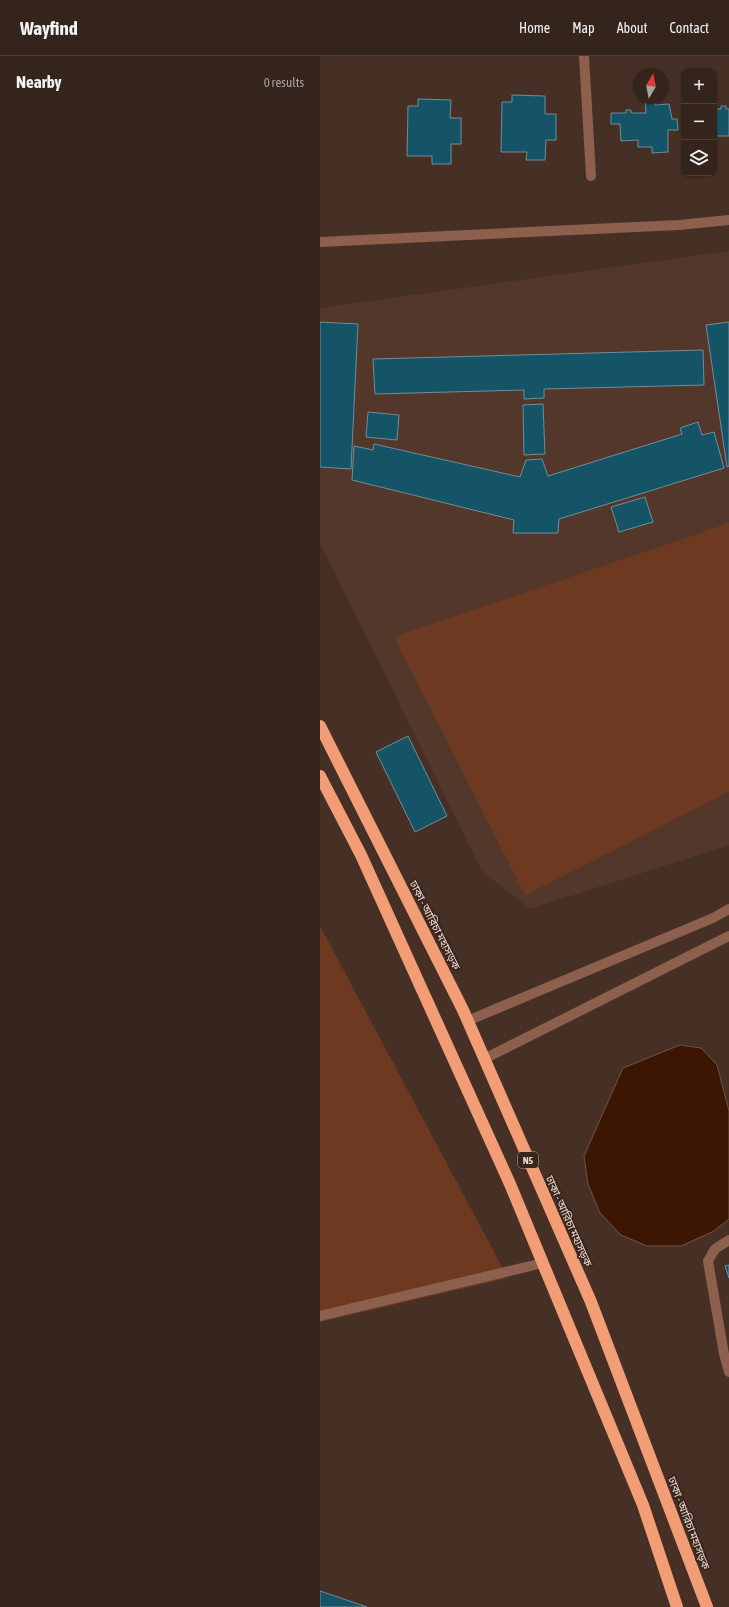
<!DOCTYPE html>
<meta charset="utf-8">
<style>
:root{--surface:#34241c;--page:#3f3029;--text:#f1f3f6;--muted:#a9a4a3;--line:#4e413b}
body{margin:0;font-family:"Asap Condensed","Noto Sans Bengali",sans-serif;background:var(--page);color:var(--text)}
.controls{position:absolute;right:12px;top:12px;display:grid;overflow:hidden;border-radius:8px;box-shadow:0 1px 3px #0004}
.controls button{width:36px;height:36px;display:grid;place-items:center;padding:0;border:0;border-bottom:1px solid var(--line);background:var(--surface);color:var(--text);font:20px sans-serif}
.compass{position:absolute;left:313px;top:12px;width:36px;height:36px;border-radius:50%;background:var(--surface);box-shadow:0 1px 3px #0004;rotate:10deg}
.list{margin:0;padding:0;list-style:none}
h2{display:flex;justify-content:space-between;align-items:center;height:52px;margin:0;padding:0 16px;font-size:17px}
h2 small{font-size:13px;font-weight:400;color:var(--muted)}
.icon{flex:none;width:22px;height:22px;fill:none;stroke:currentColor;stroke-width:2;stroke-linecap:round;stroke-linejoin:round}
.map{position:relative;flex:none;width:409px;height:1551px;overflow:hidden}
header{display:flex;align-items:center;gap:24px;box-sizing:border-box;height:56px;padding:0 20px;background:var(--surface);border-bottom:1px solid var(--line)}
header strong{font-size:19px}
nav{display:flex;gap:22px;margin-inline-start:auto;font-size:14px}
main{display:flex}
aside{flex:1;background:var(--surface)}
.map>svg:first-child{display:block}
.built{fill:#53372a}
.green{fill:#6d3a21}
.water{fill:#3d1603;stroke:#715142}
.building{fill:#155467;stroke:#708d98}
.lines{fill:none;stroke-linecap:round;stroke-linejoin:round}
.minor{stroke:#8c604c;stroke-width:10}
.highway{stroke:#f39d76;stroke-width:12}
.labels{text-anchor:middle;stroke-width:4;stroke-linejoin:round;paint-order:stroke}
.shield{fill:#3b261c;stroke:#b5a49d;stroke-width:1}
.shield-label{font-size:10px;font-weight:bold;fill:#e9dad4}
.street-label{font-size:11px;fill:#e9dad4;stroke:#3b261c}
</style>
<header>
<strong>Wayfind</strong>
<nav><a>Home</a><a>Map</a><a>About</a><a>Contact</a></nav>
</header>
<main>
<aside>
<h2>Nearby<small>0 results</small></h2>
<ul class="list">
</ul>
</aside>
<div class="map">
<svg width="409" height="1551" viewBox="0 0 409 1551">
<rect width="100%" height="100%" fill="#463026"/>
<polygon class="built" points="409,195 409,789 210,853 162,815 0,487 0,252"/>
<g class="green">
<polygon points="409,467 409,736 205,839 74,581"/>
<polygon points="0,870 188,1222 0,1266"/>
</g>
<polygon class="water" points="360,989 381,992 397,1009 409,1055 409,1163 394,1175 361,1190 327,1190 301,1179 280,1157 268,1128 264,1100 303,1012"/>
<g class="building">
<polygon points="192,39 225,40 225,58 236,58 236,84 226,84 225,104 206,104 207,96 181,96 182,46 192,46"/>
<polygon points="98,43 131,44 130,62 141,62 141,88 131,88 131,108 112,108 112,100 87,100 88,50 98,50"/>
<polygon points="325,45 335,45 335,49 349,48 352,63 357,63 358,74 348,74 348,96 332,97 332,91 318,91 318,84 301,85 300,68 291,68 291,57 306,57 306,54 311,54 311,57 326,57"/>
<polygon points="401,50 406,50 406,53 409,53 409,80 396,80 394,53 401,53"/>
<polygon points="0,266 38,268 31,413 0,411"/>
<polygon points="409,266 409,410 407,411 386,269"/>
<polygon points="383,294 384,329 224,333 224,342 204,343 204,334 55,338 53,303"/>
<polygon points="223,348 225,398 204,399 203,349"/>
<polygon points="48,356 79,359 77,384 46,381"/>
<polygon points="378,366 382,379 394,376 404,412 239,463 238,477 193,477 194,464 32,424 34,390 53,394 54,388 200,421 206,404 222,403 228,420 362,378 360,372"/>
<polygon points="325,441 333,466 299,476 291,451"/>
<polygon points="88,680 127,760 95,776 56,696"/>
<polygon points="409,1209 409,1222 405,1210"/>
<polygon points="0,1535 47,1551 0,1551"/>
</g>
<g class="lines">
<g class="minor">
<polyline points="264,0 271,120"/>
<polyline points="0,186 359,169 409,164"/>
<polyline points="147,965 393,862 409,853"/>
<polyline points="164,1003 409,880"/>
<polyline points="409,1184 395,1193 388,1205 404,1298 409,1316"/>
<polyline points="0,1260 223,1207"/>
</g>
<g class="highway">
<polyline points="0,670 143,954 271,1246 387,1551"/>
<polyline points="0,720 41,799 190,1128 323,1449 357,1551"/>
</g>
</g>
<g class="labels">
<rect class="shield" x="198" y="1096" width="20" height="16" rx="3"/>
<g class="shield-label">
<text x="208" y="1108">N5</text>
</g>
<g class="street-label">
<text transform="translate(115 869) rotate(63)" y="4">ঢাকা - আরিচা মহাসড়ক</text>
<text transform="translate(249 1165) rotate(66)" y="4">ঢাকা - আরিচা মহাসড়ক</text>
<text transform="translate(369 1467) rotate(69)" y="4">ঢাকা - আরিচা মহাসড়ক</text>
</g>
</g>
</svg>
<div class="controls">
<button>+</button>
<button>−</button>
<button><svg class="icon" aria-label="layers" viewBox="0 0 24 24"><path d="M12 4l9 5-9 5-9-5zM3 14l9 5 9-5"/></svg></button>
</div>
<svg class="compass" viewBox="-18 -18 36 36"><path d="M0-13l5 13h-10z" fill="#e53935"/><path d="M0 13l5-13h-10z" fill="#a9a4a3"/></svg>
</div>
</main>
